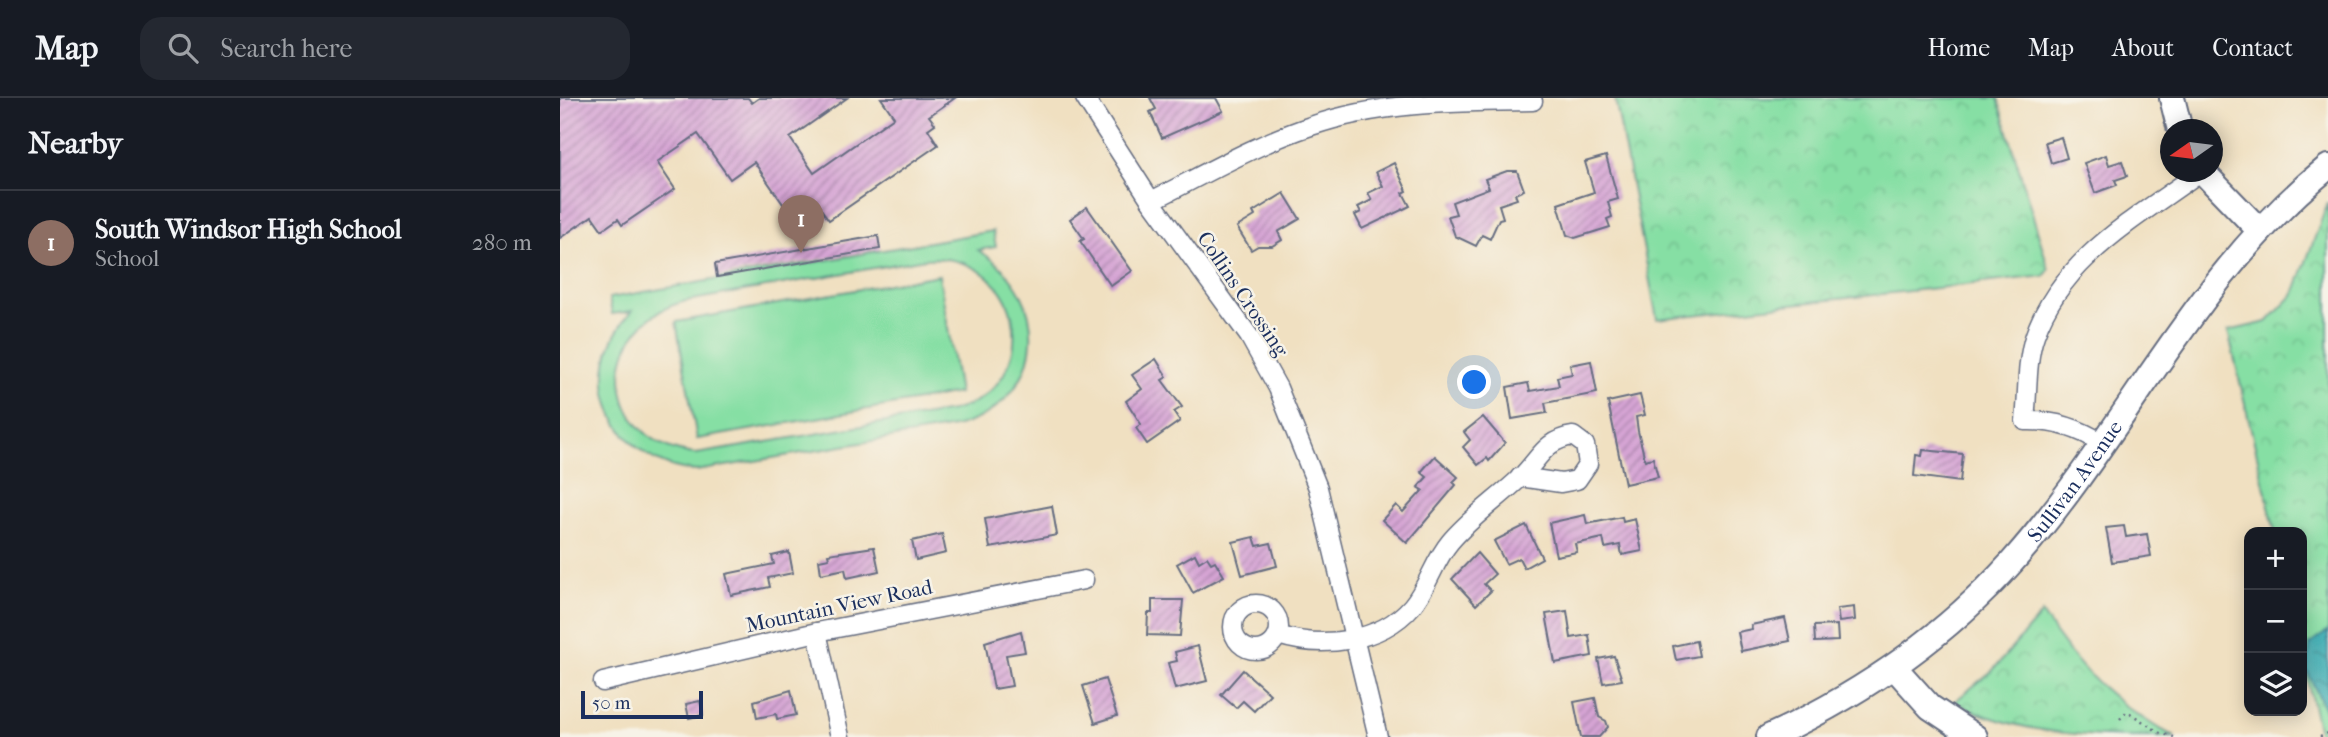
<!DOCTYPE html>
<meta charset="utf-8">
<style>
:root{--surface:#171b24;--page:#242831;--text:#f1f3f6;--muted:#9ea1a6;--line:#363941;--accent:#c8321e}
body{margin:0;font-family:"IM FELL French Canon",serif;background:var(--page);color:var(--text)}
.controls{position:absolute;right:21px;bottom:21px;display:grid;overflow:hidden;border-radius:14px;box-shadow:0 4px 18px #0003}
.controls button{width:63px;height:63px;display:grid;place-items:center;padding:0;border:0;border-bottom:2px solid var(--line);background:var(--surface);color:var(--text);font:35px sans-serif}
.compass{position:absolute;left:1600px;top:21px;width:63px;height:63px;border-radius:50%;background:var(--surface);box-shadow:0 4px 18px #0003;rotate:256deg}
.scale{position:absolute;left:21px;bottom:18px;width:122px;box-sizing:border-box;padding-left:7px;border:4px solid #1b2f5e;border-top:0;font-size:19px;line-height:24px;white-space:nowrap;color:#1b2f5e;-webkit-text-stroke:5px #f7f3e8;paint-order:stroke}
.you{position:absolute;left:915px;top:285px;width:24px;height:24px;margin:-18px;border:5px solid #fff;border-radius:50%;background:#1a73e8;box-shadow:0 0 0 10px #1a73e833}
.badge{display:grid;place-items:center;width:46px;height:46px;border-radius:50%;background:var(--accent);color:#fff;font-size:23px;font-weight:700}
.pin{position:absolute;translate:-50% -58px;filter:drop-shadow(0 2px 4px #0008)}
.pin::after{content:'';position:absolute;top:37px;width:24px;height:21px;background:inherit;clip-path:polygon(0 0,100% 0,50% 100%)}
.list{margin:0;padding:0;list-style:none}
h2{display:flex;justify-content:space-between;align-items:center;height:91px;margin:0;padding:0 28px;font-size:30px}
h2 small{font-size:23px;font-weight:400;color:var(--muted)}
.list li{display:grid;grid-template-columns:46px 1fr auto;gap:21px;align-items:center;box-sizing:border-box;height:105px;padding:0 28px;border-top:2px solid var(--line)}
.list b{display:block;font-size:26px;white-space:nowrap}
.list p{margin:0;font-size:23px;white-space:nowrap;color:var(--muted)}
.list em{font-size:23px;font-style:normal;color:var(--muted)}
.icon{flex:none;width:38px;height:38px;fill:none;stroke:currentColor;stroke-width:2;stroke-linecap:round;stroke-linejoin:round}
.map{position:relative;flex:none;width:1768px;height:639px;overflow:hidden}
header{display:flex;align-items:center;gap:42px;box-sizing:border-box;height:98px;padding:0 35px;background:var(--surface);border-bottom:2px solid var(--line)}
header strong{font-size:33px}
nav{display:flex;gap:38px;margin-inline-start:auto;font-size:24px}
.search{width:490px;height:63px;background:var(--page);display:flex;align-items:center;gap:18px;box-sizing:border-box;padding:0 24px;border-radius:21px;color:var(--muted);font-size:26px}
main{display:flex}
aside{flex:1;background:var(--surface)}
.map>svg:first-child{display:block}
.park{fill:url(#park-crowns);stroke:#508781;stroke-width:2}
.pitch{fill:#86dfa4;stroke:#508781;stroke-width:2;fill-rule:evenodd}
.water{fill:url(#water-ripples);stroke:#2a6e88;stroke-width:2}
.building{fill:url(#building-hatch)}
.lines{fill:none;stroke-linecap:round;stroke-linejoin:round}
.street-casing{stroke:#666d81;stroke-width:21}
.secondary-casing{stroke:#666d81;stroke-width:28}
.path{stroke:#666d81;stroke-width:2.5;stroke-dasharray:2 5;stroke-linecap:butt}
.street{stroke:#fff;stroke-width:18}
.secondary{stroke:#fff;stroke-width:24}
.labels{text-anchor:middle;stroke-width:5;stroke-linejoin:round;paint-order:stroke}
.street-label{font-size:21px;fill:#1b2f5e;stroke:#f7f3e8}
</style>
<header>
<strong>Map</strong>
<div class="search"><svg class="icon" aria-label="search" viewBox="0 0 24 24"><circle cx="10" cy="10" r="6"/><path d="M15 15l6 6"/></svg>Search here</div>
<nav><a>Home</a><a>Map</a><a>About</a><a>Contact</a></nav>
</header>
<main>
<aside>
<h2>Nearby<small></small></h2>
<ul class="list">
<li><span class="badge" style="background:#8d6e63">1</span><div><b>South Windsor High School</b><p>School</p></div><em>280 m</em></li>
</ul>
</aside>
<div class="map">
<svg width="1768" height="639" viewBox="0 0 1768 639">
<defs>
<pattern id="park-crowns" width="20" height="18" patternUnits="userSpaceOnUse" patternTransform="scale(1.75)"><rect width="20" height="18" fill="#86dfa4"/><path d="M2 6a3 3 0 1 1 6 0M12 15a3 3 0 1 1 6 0" fill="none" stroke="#73c090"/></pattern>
<pattern id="water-ripples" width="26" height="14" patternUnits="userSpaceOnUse" patternTransform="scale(1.75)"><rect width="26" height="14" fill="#3aacb2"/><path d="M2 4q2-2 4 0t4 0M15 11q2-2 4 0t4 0" fill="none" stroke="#308c94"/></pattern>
<pattern id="building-hatch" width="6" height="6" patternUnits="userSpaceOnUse" patternTransform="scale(1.75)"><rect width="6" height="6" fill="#d6a4d4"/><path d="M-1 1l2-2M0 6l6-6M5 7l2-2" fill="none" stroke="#ad86af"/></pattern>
</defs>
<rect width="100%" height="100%" fill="#f7f3e8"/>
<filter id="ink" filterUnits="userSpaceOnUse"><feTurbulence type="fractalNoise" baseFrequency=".0143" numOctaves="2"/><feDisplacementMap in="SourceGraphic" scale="14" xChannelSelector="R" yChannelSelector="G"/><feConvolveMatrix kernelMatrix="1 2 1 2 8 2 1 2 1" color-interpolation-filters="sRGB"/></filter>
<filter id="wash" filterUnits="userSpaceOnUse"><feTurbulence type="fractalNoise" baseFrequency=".00686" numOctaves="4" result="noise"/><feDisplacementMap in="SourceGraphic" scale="28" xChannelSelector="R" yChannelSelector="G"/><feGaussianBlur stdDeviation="1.57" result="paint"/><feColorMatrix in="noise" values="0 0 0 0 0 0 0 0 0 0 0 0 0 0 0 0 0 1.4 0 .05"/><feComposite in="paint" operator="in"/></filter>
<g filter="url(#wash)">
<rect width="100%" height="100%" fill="#f0e0c1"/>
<g class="park">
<polygon points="1055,0 1438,0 1489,172 1484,178 1097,221"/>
<polygon points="1768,104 1768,639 1760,639 1742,559 1742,434 1715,434 1668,233 1707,224 1734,196"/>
<path d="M1482,515C1515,570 1558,610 1615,639C1539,639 1461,639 1394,604L1433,572Z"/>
</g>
<g class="pitch">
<path d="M433,133L436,149L418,152C498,199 486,306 394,329L136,373C53,366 15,276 72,213L52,216L49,200ZM365,161C466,152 490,287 392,313L136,356C42,347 34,226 126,203Z"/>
<polygon points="379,177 399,295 137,341 116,224"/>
</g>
<polygon class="water" points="1768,533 1768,618 1747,573 1750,546"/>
<g id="blocks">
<g class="building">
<polygon points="0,0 188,0 192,5 199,0 287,0 230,40 254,75 334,19 321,0 395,0 369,18 375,26 368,31 378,47 269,122 259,108 251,113 246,105 230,116 194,64 170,81 138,36 97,64 115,91 62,127 58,121 42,132 32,118 0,140"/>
<polygon points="590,0 656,0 663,13 602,40 590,14 596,11"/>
<polygon points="1501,39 1507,60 1491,65 1485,44"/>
<polygon points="1546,57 1549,67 1562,63 1567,78 1555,82 1557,87 1535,95 1524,65"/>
<polygon points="1046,58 1058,101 1048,104 1052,119 1047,121 1050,129 1015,140 1007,137 998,106 1034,94 1025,64"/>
<polygon points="834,65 847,93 843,95 850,108 802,131 795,117 801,114 798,109 812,102 808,95 823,88 816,74"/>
<polygon points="947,73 957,73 964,92 955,96 957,101 939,107 943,120 939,121 930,141 922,137 916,148 895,138 888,118 896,116 892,104 929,90 925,81"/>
<polygon points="724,95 740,121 718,134 722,142 712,148 698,148 691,152 677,129 695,118 693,114"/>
<polygon points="527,109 572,173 551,188 520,143 524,141 510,121"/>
<polygon points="318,138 320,151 157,179 155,166"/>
<polygon points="596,261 607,279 602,282 622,309 614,314 620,323 587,346 576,330 581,326 566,303 582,291 572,277"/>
<polygon points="1031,263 1037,295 985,305 987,315 952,321 947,289 968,285 970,293 999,288 997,279 1012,276 1010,267"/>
<polygon points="1080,297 1085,317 1076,319 1078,333 1085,362 1093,360 1098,379 1065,386 1048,304"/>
<polygon points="923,319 945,345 929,363 927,360 918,367 903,349 910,342 904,334"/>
<polygon points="1363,352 1403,356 1400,384 1354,378 1356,357 1362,358"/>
<polygon points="875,358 898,379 893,384 896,387 847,445 822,422 836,407 843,414 863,392 858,389 867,379 861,374"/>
<polygon points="492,408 497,437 430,450 425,421"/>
<polygon points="1025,417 1027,426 1062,419 1063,424 1075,421 1082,453 1062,457 1060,447 1045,450 1043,440 1015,446 1017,454 996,458 989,425"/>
<polygon points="966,427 982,460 964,470 959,460 946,466 934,443"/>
<polygon points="1564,428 1566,439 1587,436 1591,458 1552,464 1546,430"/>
<polygon points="382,436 386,455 356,462 352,443"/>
<polygon points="694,439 697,448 711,445 717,468 682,477 673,444"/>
<polygon points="314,449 319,473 287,480 285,471 261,476 259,462 269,460 268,456"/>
<polygon points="229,454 233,475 208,480 210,489 171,497 166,476 214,466 212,458"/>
<polygon points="917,455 935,476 924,486 931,493 916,507 892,481"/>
<polygon points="635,456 639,464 647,459 651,465 655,463 664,478 633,495 617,466"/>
<polygon points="592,502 623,502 620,538 587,537 588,515 592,515"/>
<polygon points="1294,509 1295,522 1279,524 1277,511"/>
<polygon points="1007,513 1011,540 1029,537 1032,558 995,565 986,516"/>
<polygon points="1225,520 1230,543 1181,553 1177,534 1192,531 1191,527"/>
<polygon points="1277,527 1278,543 1255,544 1254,528"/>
<polygon points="461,533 465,554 446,557 452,588 434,591 425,544"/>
<polygon points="1136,543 1139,558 1116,562 1113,548"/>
<polygon points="638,548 647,583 615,591 608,565 617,563 615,554"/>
<polygon points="1054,558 1062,582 1043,585 1038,561"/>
<polygon points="683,572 710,596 694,613 683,603 676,610 661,597"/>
<polygon points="545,581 557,618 535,625 523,588"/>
<polygon points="231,592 236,617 217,621 216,616 197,620 194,603"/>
<polygon points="1035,600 1039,619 1046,623 1048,629 1039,639 1021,639 1014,604"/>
<polygon points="140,603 143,617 129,620 126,606"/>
</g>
</g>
</g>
<g filter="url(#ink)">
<use href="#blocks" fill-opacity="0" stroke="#666d81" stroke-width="2"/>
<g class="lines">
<g class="street-casing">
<g id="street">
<polyline points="525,0 591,103 689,238 718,290 758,390 818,639"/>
<path d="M591,103C643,77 696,46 751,28C823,3 898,4 973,3"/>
<path d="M1542,345C1519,330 1493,322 1465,323C1468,296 1466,262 1475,237C1502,160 1577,120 1640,74"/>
<circle cx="696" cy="529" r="23"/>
<polyline points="257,534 280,639"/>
<path d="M718,537C761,551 820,545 852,508C868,489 874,463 890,444C911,419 938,401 961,379C980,360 985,342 1013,338L1025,347L1028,366L1017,382L1001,385L960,379"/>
<polyline points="43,584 257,534 524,482"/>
</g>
</g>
<g class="secondary-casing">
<g id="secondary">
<polyline points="1612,0 1620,32"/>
<polyline points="1643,74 1700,133"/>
<polyline points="1335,570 1370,609 1415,639"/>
<path id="s1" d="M1209,639C1302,596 1383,541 1452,464C1564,338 1635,176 1768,69"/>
</g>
</g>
<g class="path">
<polyline points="1560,621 1567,613 1600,635 1614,639"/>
<polyline points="1760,639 1768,635"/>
</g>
<use href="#street" class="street"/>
<use href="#secondary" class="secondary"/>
</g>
</g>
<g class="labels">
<g class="street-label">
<text transform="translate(683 196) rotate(56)" y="7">Collins Crossing</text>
<text dy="7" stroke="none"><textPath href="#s1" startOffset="404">Sullivan Avenue</textPath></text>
<text transform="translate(279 508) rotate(-12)" y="7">Mountain View Road</text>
</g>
</g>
</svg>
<div class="controls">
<button>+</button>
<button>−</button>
<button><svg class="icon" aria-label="layers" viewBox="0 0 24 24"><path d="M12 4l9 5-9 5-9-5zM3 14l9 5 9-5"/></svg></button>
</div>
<svg class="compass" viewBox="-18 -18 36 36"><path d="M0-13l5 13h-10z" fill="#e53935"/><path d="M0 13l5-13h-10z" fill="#9ea1a6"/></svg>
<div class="scale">50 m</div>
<div class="you"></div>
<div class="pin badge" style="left:241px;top:155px;background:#8d6e63">1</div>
</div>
</main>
